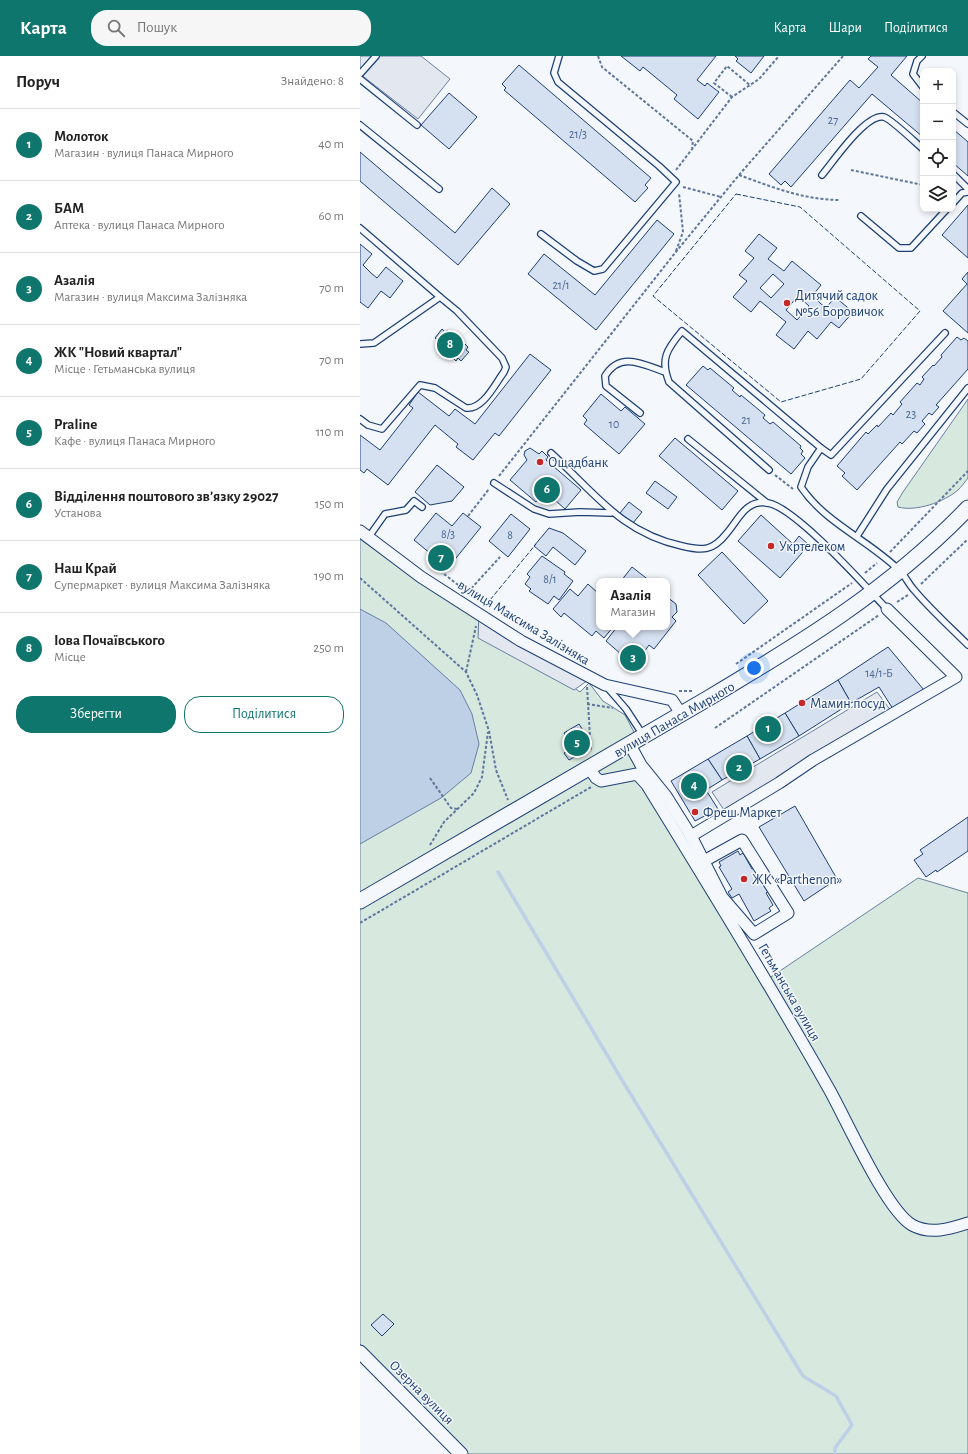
<!DOCTYPE html>
<html lang="uk">
<meta charset="utf-8">
<style>
:root{--surface:#fff;--page:#f6f6f6;--text:#222;--muted:#767676;--line:#e0e0e0;--accent:#0f766e}
body{margin:0;font-family:"Alegreya Sans",sans-serif;background:var(--page);color:var(--text)}
.controls{position:absolute;right:12px;top:12px;display:grid;overflow:hidden;border-radius:8px;box-shadow:0 2px 6px #0003}
.controls button{width:36px;height:36px;display:grid;place-items:center;padding:0;border:0;border-bottom:1px solid var(--line);background:var(--surface);color:var(--text);font:20px sans-serif}
.you{position:absolute;left:394px;top:612px;width:14px;height:14px;margin:-10px;border:3px solid #fff;border-radius:50%;background:#1a73e8;box-shadow:0 0 0 6px #1a73e833}
.badge{display:grid;place-items:center;width:26px;height:26px;border-radius:50%;background:var(--accent);color:#fff;font-size:13px;font-weight:700}
.pin{position:absolute;translate:-50% -50%;border:2px solid #fff;box-shadow:0 1px 4px #0006}
.popup{position:absolute;left:236px;top:522px;width:74px;height:52px;box-sizing:border-box;display:grid;place-content:center;border-radius:8px;background:var(--surface);filter:drop-shadow(0 1px 3px #0005);font-size:13px;white-space:nowrap;color:var(--muted)}
.popup b{font-size:15px;color:var(--text)}
.popup::after{content:'';position:absolute;left:50%;top:100%;margin-left:-8px;border:8px solid transparent;border-top-color:var(--surface)}
.list{margin:0;padding:0;list-style:none}
h2{display:flex;justify-content:space-between;align-items:center;height:52px;margin:0;padding:0 16px;font-size:17px}
h2 small{font-size:13px;font-weight:400;color:var(--muted)}
.list li{display:grid;grid-template-columns:26px 1fr auto;gap:12px;align-items:center;box-sizing:border-box;height:72px;padding:0 16px;border-top:1px solid var(--line)}
.list b{display:block;font-size:15px;white-space:nowrap}
.list p{margin:0;font-size:13px;white-space:nowrap;color:var(--muted)}
.list em{font-size:13px;font-style:normal;color:var(--muted)}
.actions{display:flex;gap:8px;padding:12px 16px}
.actions a{flex:1;padding:9px 0;border:1px solid var(--accent);border-radius:16px;text-align:center;font-size:14px;color:var(--accent)}
.actions .main{background:var(--accent);color:#fff}
.icon{flex:none;width:22px;height:22px;fill:none;stroke:currentColor;stroke-width:2;stroke-linecap:round;stroke-linejoin:round}
.map{position:relative;flex:none;width:608px;height:1398px;overflow:hidden}
header{display:flex;align-items:center;gap:24px;box-sizing:border-box;height:56px;padding:0 20px;background:var(--accent);color:#fff}
header strong{font-size:19px}
nav{display:flex;gap:22px;margin-inline-start:auto;font-size:14px}
.search{width:280px;height:36px;background:var(--page);display:flex;align-items:center;gap:10px;box-sizing:border-box;padding:0 14px;border-radius:16px;color:var(--muted);font-size:15px}
main{display:flex}
aside{flex:1;background:var(--surface)}
.map>svg:first-child{display:block}
.green{fill:#d7e8df;stroke:#687fa3}
.parking{fill:#e3e8f0;stroke:#687fa3}
.water{fill:#bed0e5;stroke:#687fa3}
.lines{fill:none;stroke-linecap:round;stroke-linejoin:round}
.stream{stroke:#bed0e5;stroke-width:3.5}
.building{fill:#d5e0f0;stroke:#1d3f73;fill-rule:evenodd}
.service-casing{stroke:#1d3f73;stroke-width:8}
.minor-casing{stroke:#1d3f73;stroke-width:13}
.tertiary-casing{stroke:#1d3f73;stroke-width:15}
.secondary-casing{stroke:#1d3f73;stroke-width:17}
.path{stroke:#5e769c;stroke-width:2;stroke-dasharray:3 2;stroke-linecap:butt}
.service{stroke:#f4f7fb;stroke-width:5.5}
.minor{stroke:#f4f7fb;stroke-width:11}
.tertiary{stroke:#f4f7fb;stroke-width:13}
.secondary{stroke:#f4f7fb;stroke-width:15}
.fence{stroke:#1d3f73;stroke-width:1;stroke-dasharray:5 2;stroke-linecap:butt}
.poi-dot{fill:#c62828;stroke:#f4f7fb;stroke-width:1.5}
.labels{text-anchor:middle;stroke-width:3;stroke-linejoin:round;paint-order:stroke}
.number-label{font-size:12px;fill:#4b6792}
.poi-label{font-size:14px;fill:#1d3f73;stroke:#f4f7fb;text-anchor:start}
.street-label{font-size:14px;fill:#1d3f73;stroke:#f4f7fb}
</style>
<header>
<strong>Карта</strong>
<div class="search"><svg class="icon" aria-label="search" viewBox="0 0 24 24"><circle cx="10" cy="10" r="6"/><path d="M15 15l6 6"/></svg>Пошук</div>
<nav><a>Карта</a><a>Шари</a><a>Поділитися</a></nav>
</header>
<main>
<aside>
<h2>Поруч<small>Знайдено: 8</small></h2>
<ul class="list">
<li><span class="badge">1</span><div><b>Молоток</b><p>Магазин · вулиця Панаса Мирного</p></div><em>40 m</em></li>
<li><span class="badge">2</span><div><b>БАМ</b><p>Аптека · вулиця Панаса Мирного</p></div><em>60 m</em></li>
<li><span class="badge">3</span><div><b>Азалія</b><p>Магазин · вулиця Максима Залізняка</p></div><em>70 m</em></li>
<li><span class="badge">4</span><div><b>ЖК &quot;Новий квартал&quot;</b><p>Місце · Гетьманська вулиця</p></div><em>70 m</em></li>
<li><span class="badge">5</span><div><b>Praline</b><p>Кафе · вулиця Панаса Мирного</p></div><em>110 m</em></li>
<li><span class="badge">6</span><div><b>Відділення поштового зв’язку 29027</b><p>Установа</p></div><em>150 m</em></li>
<li><span class="badge">7</span><div><b>Наш Край</b><p>Супермаркет · вулиця Максима Залізняка</p></div><em>190 m</em></li>
<li><span class="badge">8</span><div><b>Іова Почаївського</b><p>Місце</p></div><em>250 m</em></li>
</ul>
<div class="actions"><a class="main">Зберегти</a><a>Поділитися</a></div>
</aside>
<div class="map">
<svg width="608" height="1398" viewBox="0 0 608 1398">
<rect width="100%" height="100%" fill="#f4f7fb"/>
<g class="green">
<path d="M608,343V422C605,426 601,431 598,434C584,446 556,456 538,451L537,446L543,436Z"/>
<polygon points="0,483 58,525 158,590 220,636 229,627 243,645 265,659 275,678 0,838"/>
<polygon points="268,696 402,927 558,822 608,837 608,1398 109,1398 0,1288 0,851"/>
</g>
<g class="parking">
<polygon points="0,0 61,0 90,23 58,63 0,18"/>
<polygon points="119,558 231,622 214,634 118,582"/>
<polygon points="517,636 531,655 364,754 352,736"/>
</g>
<polygon class="water" points="0,553 26,567 100,634 112,658 119,688 111,717 81,742 0,788"/>
<g class="lines">
<polyline class="stream" points="138,816 265,1029 443,1320 476,1340 492,1369 475,1392 475,1398"/>
</g>
<g class="building">
<polygon points="261,0 356,0 337,24 345,30 347,27 359,36 338,63 314,43 317,39 283,11 280,15"/>
<polygon points="375,0 404,0 391,17 376,5 378,3"/>
<polygon points="511,0 547,0 531,19 563,47 563,81 512,38 431,131 425,125 421,129 409,118 490,24 499,32 518,11 508,3"/>
<polygon points="159,9 291,122 285,129 288,132 275,146 144,34 146,32 142,28"/>
<polygon points="89,37 117,61 89,93 61,69"/>
<polygon points="593,73 608,86 608,120 593,107"/>
<polygon points="0,96 95,177 132,132 150,148 98,209 0,125"/>
<polygon points="608,149 608,202 582,179"/>
<polygon points="297,164 314,178 236,274 168,218 184,198 235,239"/>
<path d="M399,178L417,192L408,203L424,215L432,205L461,229L453,239L460,247L466,252L475,241L493,256L479,272L471,266L457,283L448,275L434,293L416,279L426,266L400,245L391,256L373,241L387,225L379,219L394,202L385,195ZM413,218L424,228L411,242L400,232ZM438,240L449,250L437,264L426,254Z"/>
<polygon points="0,188 12,198 3,209 11,217 17,222 26,211 43,225 30,242 21,235 8,252 0,246"/>
<polygon points="608,216 608,277 583,255 607,228 602,223"/>
<polygon points="82,273 85,276 87,274 94,280 92,282 103,291 105,288 108,291 106,294 109,296 101,305 98,302 96,305 93,302 95,300 84,290 83,292 76,286 78,284 75,282"/>
<polygon points="597,281 601,284 604,282 608,285 608,313 576,349 579,351 572,359 569,357 562,365 565,368 557,377 554,375 542,388 540,386 497,434 482,420 485,417 477,410 506,376 508,378 517,369 518,371 531,357 533,359 542,348 540,346 557,327 560,329 564,323 562,321 573,309 574,310 582,301 581,299"/>
<polygon points="170,298 191,314 139,380 135,377 113,404 96,391 98,388 75,369 28,429 7,413 4,417 0,414 0,379 20,394 53,352 49,349 58,336 89,360 95,353 115,368"/>
<polygon points="343,310 348,314 350,312 374,332 372,334 380,341 381,339 405,359 403,362 410,368 413,366 441,390 440,392 443,395 441,398 445,402 431,418 326,329"/>
<polygon points="241,338 261,355 265,351 285,368 259,398 224,368 227,364 223,360"/>
<polygon points="315,382 378,435 362,454 299,400"/>
<polygon points="170,392 179,398 182,395 188,401 186,404 221,434 205,453 185,435 176,446 150,424 167,404 164,399 165,395"/>
<polygon points="77,409 104,431 92,445 70,449 55,436"/>
<polygon points="295,425 317,441 308,453 286,437"/>
<polygon points="269,446 282,456 273,467 260,457"/>
<polygon points="76,457 92,470 103,457 121,471 88,512 54,484"/>
<polygon points="151,458 170,473 148,501 129,485"/>
<polygon points="401,459 433,488 439,480 449,489 420,522 378,485"/>
<polygon points="189,472 203,477 226,495 215,509 193,491 186,500 174,490"/>
<polygon points="362,496 408,545 384,568 338,519"/>
<polygon points="182,500 205,516 204,518 213,525 199,544 194,540 188,548 169,535 171,533 165,528 170,521 167,518"/>
<polygon points="272,511 290,525 261,525"/>
<polygon points="228,528 239,538 239,571 253,571 244,582 236,575 232,580 204,557 201,561 193,553 210,533 218,540"/>
<polygon points="307,541 316,548 317,556 312,561 316,565 294,593 289,589 277,606 270,606 246,585 257,571 307,571"/>
<polygon points="528,591 564,634 533,653 519,631 491,647 478,624"/>
<polygon points="478,624 491,647 439,680 425,657"/>
<polygon points="425,657 439,680 400,703 387,680"/>
<polygon points="219,668 229,684 214,693 218,699 209,704 204,697 213,691 204,677"/>
<polygon points="387,680 400,703 362,724 348,703"/>
<polygon points="348,703 362,724 346,734 358,753 335,765 311,725"/>
<polygon points="435,750 477,823 444,845 399,771"/>
<polygon points="608,761 608,795 577,816 576,814 566,821 554,804 563,798 560,794"/>
<polygon points="378,795 380,799 383,797 392,813 395,812 409,835 406,837 413,849 409,852 411,855 394,865 379,838 372,842 368,836 372,833 359,811 361,810 359,806"/>
<polygon points="23,1258 34,1268 22,1280 11,1269"/>
</g>
<g class="lines">
<g class="service-casing">
<g id="service">
<polyline points="562,0 557,5 553,18 563,31"/>
<polyline points="0,18 16,0"/>
<polyline points="0,23 57,69"/>
<polyline points="593,56 608,68"/>
<polyline points="0,69 79,133"/>
<polyline points="593,118 608,133"/>
<path d="M462,119C473,106 506,57 524,61C531,63 556,87 563,93"/>
<polyline points="593,147 602,137 608,136"/>
<polyline points="501,160 539,192 551,192 587,153"/>
<polyline points="0,172 80,241 14,287 0,288"/>
<polyline points="181,178 217,205 234,215 243,213 316,126 299,110 198,26 194,17 199,0"/>
<path d="M585,277L471,399L461,392L448,411L441,431C466,468 509,484 540,515C546,521 549,529 555,535C571,554 590,571 608,589"/>
<path d="M280,357L246,330L245,320C260,295 283,308 305,316"/>
<path d="M0,363L8,369L22,373L60,329L75,332L106,352C123,354 135,328 144,316L146,311L142,302L97,255L80,241"/>
<polyline points="328,383 407,447"/>
<path d="M191,397C234,436 261,477 322,490C343,495 353,495 367,477C379,463 386,443 408,447C436,452 505,530 527,553"/>
<path d="M409,414L309,326C300,303 307,293 322,275L461,392"/>
<polyline points="134,427 174,453 189,458 220,456 251,457"/>
<polyline points="497,480 527,433 608,332"/>
<polyline points="8,482 25,458 46,454 54,445 62,451"/>
<polyline points="246,630 266,653 283,679"/>
</g>
</g>
<g class="minor-casing">
<g id="minor">
<polyline points="0,475 61,521 161,585 245,629 312,644 322,659"/>
<polyline points="270,689 281,709 306,740 331,780 419,727 453,704 596,621 527,553"/>
<path d="M229,712L236,722L241,725L277,718L287,729C349,830 411,930 469,1033C486,1063 526,1154 552,1169C570,1179 590,1173 608,1167"/>
<polyline points="331,780 362,841 394,878 428,857 382,784 344,805"/>
</g>
</g>
<g class="tertiary-casing">
<polyline id="tertiary" points="0,1296 101,1398"/>
</g>
<g class="secondary-casing">
<path id="secondary" d="M0,845C116,778 232,711 347,643C443,586 530,533 608,452"/>
</g>
<g class="path">
<polyline points="238,0 242,11 333,85 332,92"/>
<polyline points="372,41 354,27 367,10 391,30"/>
<polyline points="316,114 372,41 399,23 419,0"/>
<polyline points="491,114 563,129"/>
<polyline points="379,119 483,0"/>
<polyline points="323,131 361,141"/>
<polyline points="316,195 323,176 319,137"/>
<polyline points="415,419 433,433"/>
<path d="M139,420L315,197L379,119C412,131 444,144 480,144"/>
<polyline points="108,460 129,433"/>
<polyline points="530,496 608,415"/>
<polyline points="74,501 70,507 102,532"/>
<polyline points="505,517 517,507"/>
<polyline points="0,522 106,616 117,639 129,675 136,714 148,744"/>
<polyline points="561,528 608,483"/>
<polyline points="108,536 140,501"/>
<polyline points="537,546 548,539"/>
<polyline points="141,557 189,586"/>
<polyline points="376,608 492,527"/>
<polyline points="106,616 116,570"/>
<polyline points="227,631 231,696"/>
<polyline points="319,635 332,635"/>
<polyline points="227,648 253,652"/>
<polyline points="355,672 519,559"/>
<polyline points="70,722 91,752 97,753"/>
<polyline points="70,789 84,766 114,737 122,721 128,676"/>
<polyline points="0,867 231,731"/>
</g>
<use href="#service" class="service"/>
<use href="#minor" class="minor"/>
<use href="#tertiary" class="tertiary"/>
<use href="#secondary" class="secondary"/>
<g class="fence">
<polygon points="376,138 440,151 560,255 501,323 421,346 293,240"/>
<polyline points="130,544 176,488"/>
</g>
</g>
<g class="poi-dot">
<circle cx="427" cy="247" r="4"/>
<circle cx="180" cy="406" r="4"/>
<circle cx="411" cy="490" r="4"/>
<circle cx="442" cy="647" r="4"/>
<circle cx="335" cy="756" r="4"/>
<circle cx="384" cy="823" r="4"/>
</g>
<g class="labels">
<g class="number-label">
<text x="473" y="68">27</text>
<text x="218" y="82">21/3</text>
<text x="201" y="233">21/1</text>
<text x="551" y="362">23</text>
<text x="386" y="368">21</text>
<text x="254" y="372">10</text>
<text x="88" y="482">8/3</text>
<text x="150" y="483">8</text>
<text x="190" y="527">8/1</text>
<text x="519" y="621">14/1-Б</text>
</g>
<g class="poi-label">
<text x="435" y="244">Дитячий садок<tspan x="435" dy="16">№56 Боровичок</tspan></text>
<text x="188" y="411">Ощадбанк</text>
<text x="419" y="495">Укртелеком</text>
<text x="450" y="652">Мамин посуд</text>
<text x="343" y="761">Фреш Маркет</text>
<text x="392" y="828">ЖК «Parthenon»</text>
</g>
<g class="street-label">
<text transform="translate(164 566) rotate(31)" y="5">вулиця Максима Залізняка</text>
<text transform="translate(314 663) rotate(-30)" y="5">вулиця Панаса Мирного</text>
<text transform="translate(430 936) rotate(60)" y="5">Гетьманська вулиця</text>
<text transform="translate(62 1336) rotate(45)" y="5">Озерна вулиця</text>
</g>
</g>
</svg>
<div class="controls">
<button>+</button>
<button>−</button>
<button><svg class="icon" aria-label="locate" viewBox="0 0 24 24"><circle cx="12" cy="12" r="6"/><path d="M12 2v4M12 18v4M2 12h4M18 12h4"/></svg></button>
<button><svg class="icon" aria-label="layers" viewBox="0 0 24 24"><path d="M12 4l9 5-9 5-9-5zM3 14l9 5 9-5"/></svg></button>
</div>
<div class="you"></div>
<div class="pin badge" style="left:408px;top:673px">1</div>
<div class="pin badge" style="left:379px;top:712px">2</div>
<div class="pin badge" style="left:273px;top:602px">3</div>
<div class="popup"><b>Азалія</b>Магазин</div>
<div class="pin badge" style="left:334px;top:730px">4</div>
<div class="pin badge" style="left:217px;top:687px">5</div>
<div class="pin badge" style="left:187px;top:434px">6</div>
<div class="pin badge" style="left:81px;top:502px">7</div>
<div class="pin badge" style="left:90px;top:289px">8</div>
</div>
</main>
